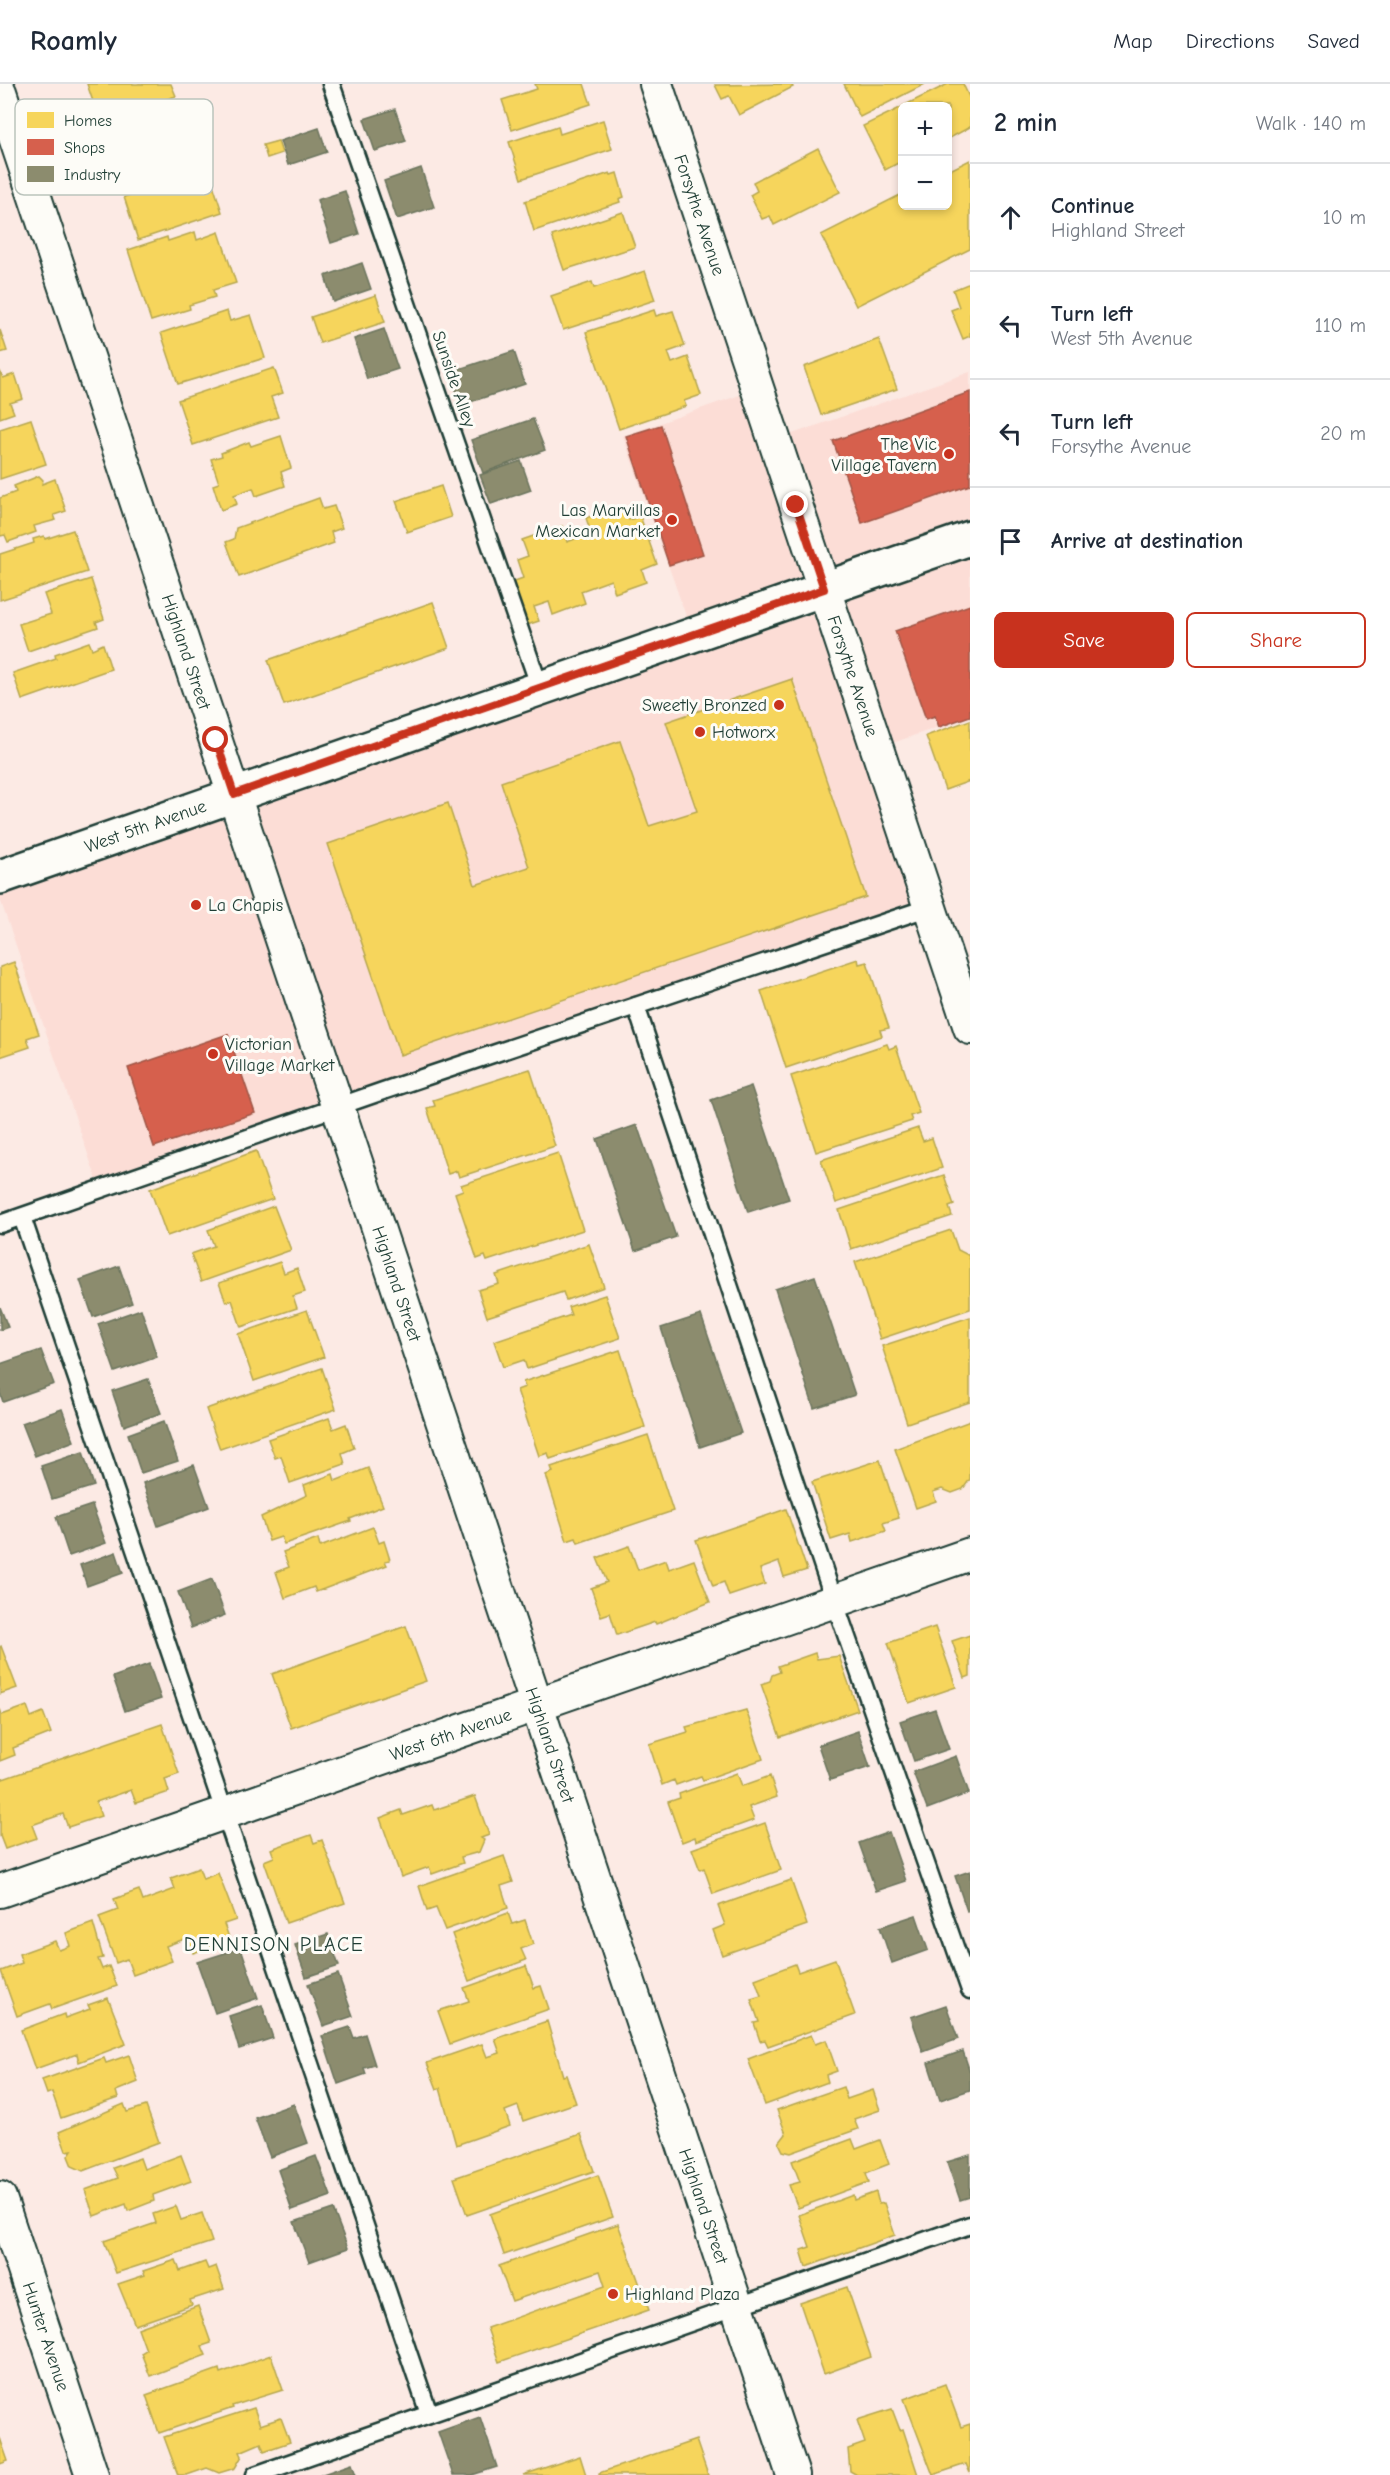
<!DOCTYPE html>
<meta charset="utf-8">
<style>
:root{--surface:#fff;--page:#f6f6f7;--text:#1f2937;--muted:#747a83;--line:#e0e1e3;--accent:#c8321e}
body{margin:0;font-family:"Comic Neue",sans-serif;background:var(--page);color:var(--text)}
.controls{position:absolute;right:18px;top:18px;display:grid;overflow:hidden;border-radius:9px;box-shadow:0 3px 9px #0003}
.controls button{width:54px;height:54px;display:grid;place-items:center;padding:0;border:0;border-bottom:2px solid var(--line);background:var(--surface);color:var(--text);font:30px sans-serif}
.stop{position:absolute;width:18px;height:18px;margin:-14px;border:4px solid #c8321e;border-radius:50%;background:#fff}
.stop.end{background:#c8321e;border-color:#fff;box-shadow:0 2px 6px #0008}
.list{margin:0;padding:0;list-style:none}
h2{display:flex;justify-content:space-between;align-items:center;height:78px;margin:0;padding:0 24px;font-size:26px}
h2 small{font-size:20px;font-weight:400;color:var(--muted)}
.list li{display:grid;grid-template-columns:39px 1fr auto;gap:18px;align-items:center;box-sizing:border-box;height:108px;padding:0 24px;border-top:2px solid var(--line)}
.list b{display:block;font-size:22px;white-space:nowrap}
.list p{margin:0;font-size:20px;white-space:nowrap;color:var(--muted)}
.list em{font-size:20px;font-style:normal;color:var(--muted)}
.actions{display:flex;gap:12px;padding:18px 24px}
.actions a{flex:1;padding:14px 0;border:2px solid var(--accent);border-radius:9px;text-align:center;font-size:21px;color:var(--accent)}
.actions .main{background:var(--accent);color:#fff}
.icon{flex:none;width:33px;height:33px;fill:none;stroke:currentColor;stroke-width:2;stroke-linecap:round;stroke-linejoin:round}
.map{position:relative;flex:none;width:970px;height:2391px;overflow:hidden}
header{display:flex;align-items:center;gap:36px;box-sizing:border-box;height:84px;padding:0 30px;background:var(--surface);border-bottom:2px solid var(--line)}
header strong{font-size:28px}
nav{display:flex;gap:33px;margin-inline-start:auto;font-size:21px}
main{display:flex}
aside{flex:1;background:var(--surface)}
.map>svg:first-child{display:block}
.built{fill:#fcddd6}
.homes{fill:#f6d55c;stroke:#b6a750;stroke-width:1.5}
.shops{fill:#d6604d;stroke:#9f5646;stroke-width:1.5}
.industry{fill:#8c8c6e;stroke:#6b745d;stroke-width:1.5}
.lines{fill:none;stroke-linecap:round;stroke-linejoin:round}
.lane-casing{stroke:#1f3d34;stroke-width:21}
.street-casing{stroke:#1f3d34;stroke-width:36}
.secondary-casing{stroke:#1f3d34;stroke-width:38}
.lane{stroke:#fdfcf7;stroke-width:16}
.street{stroke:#fdfcf7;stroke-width:32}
.secondary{stroke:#fdfcf7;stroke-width:33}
.route{stroke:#c8321e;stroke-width:8}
.poi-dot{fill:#c8321e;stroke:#fdfcf7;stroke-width:2}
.labels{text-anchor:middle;stroke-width:6;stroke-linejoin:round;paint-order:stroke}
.street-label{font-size:18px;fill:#1f3d34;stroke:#fdfcf7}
.poi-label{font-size:18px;fill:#1f3d34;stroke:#fdfcf7;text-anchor:start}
.neighbourhood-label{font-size:20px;letter-spacing:1.5px;fill:#1f3d34;stroke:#fdfcf7}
.key{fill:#fdfcf7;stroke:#bac3bc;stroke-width:1.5}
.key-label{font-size:16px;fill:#1f3d34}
</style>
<header>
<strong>Roamly</strong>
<nav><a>Map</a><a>Directions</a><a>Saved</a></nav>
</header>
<main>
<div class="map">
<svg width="970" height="2391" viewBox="0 0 970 2391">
<rect width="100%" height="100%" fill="#fceae4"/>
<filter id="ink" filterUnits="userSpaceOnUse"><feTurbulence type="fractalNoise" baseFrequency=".0167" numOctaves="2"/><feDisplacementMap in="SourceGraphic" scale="12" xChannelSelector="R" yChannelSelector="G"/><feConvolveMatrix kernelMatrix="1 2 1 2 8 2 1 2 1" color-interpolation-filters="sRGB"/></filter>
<g filter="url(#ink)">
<polygon class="built" points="970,288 970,632 881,663 930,823 100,1105 0,815 0,793 692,549 623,352 757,305 775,356"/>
<g class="homes">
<polygon points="87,0 171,0 176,12 100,38"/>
<polygon points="535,0 584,0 591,20 512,46 502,16 537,5"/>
<polygon points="791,0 793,3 739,31 729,12 722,15 715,1"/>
<polygon points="844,0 925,0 860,33"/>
<polygon points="948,0 963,0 970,15 970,43 948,55 948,22 903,22"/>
<polygon points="902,23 902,77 885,86 863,42"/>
<polygon points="603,36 612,65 521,95 509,58 558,42 560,50"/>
<polygon points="278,57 282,69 267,74 263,61"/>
<polygon points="818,64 840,108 774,141 770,132 762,135 750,111 757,107 753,98"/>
<polygon points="970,76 970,165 856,222 821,151 902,110 902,122 948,122 948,87"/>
<polygon points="208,85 222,128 138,156 124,113"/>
<polygon points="610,89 611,91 617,89 624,113 619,115 620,118 534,147 525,117"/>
<polygon points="623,128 635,163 564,186 552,152"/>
<polygon points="195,148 197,156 219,148 236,199 213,206 215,213 189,221 190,225 151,237 128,166 167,153 168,157"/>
<polygon points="645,187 655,216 563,246 551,212 592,198 594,204"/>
<polygon points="970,199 970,252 963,255 951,226 959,223 953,206"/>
<polygon points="376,211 385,238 320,259 311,233"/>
<polygon points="654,226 656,232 673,227 685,262 668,268 672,279 688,273 701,311 684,317 686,322 619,345 586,248"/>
<polygon points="227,227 230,237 251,231 265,274 178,300 161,249"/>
<polygon points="0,246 7,267 0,269"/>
<polygon points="879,255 897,305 821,331 804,283"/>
<polygon points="274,284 283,309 271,313 278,333 193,361 178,316"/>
<polygon points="0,287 3,294 15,290 23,315 10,319 14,329 0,334"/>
<polygon points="31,335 46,380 0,395 0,345"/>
<polygon points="281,352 291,384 281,388 285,402 256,412 253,404 234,411 237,420 221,426 213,401 219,399 211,375 222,372 221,369 249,358 251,362"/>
<polygon points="39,392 43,396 42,400 55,395 66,427 54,431 56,436 34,442 36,448 8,458 5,451 0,452 0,414 16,408 14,402"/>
<polygon points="441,402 451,433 407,448 396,417"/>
<polygon points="319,414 323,425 334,422 342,444 331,448 334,459 239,493 226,458 234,455 236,444"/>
<polygon points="623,422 629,436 640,432 657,480 642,486 646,498 615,509 611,496 581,507 585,519 553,531 549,518 534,523 539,537 527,541 512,498 523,494 517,476 528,472 522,456 562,442 567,458 591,449 586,434"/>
<polygon points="73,446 87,488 0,516 0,470 34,459 33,455 44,452 45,455"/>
<polygon points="91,495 104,535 96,538 98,543 28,567 19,540 51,530 44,510"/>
<polygon points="433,518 449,564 284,621 268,576"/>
<polygon points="89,558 92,565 103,560 111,585 22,616 13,589 56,574 55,570"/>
<polygon points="792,595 866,813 400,971 328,760 448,719 475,801 529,783 501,698 620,657 649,742 697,727 666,638"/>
<polygon points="970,636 970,697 945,706 926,652"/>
<polygon points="858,875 859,880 867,878 889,944 880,946 882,952 786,984 761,907"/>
<polygon points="14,878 39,950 27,954 30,963 0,973 0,883"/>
<polygon points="887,960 889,965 896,962 919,1029 910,1032 912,1037 816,1068 791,992"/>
<polygon points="530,985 555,1062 459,1093 457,1087 448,1090 427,1024 435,1022 433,1016"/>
<polygon points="918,1044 923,1057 932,1054 942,1084 836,1119 821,1076"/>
<polygon points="256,1067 273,1115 167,1152 150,1105"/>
<polygon points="558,1069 583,1146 487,1177 485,1172 477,1175 455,1109 463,1106 461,1101"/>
<polygon points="944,1091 954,1121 949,1123 952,1132 851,1165 839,1126"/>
<polygon points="274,1122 291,1166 201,1198 191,1170 214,1162 208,1146"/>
<polygon points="951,1146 958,1166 968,1171 970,1176 970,1225 880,1255 855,1178"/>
<polygon points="589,1160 604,1203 566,1216 563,1208 487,1233 478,1206 499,1200 496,1191"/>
<polygon points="280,1178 284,1189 297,1184 305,1208 293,1212 297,1224 241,1243 232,1216 226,1218 219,1199"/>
<polygon points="605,1211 620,1254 527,1285 524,1276 503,1283 494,1257 571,1231 568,1223"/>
<polygon points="307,1226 324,1273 254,1297 238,1250"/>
<polygon points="970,1233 970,1318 907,1339 882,1262"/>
<polygon points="620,1266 645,1343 550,1375 548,1369 539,1372 517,1306 525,1303 523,1298"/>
<polygon points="322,1284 336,1325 220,1365 206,1325"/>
<polygon points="329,1334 333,1345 346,1340 354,1364 342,1369 345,1380 290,1399 281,1372 275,1374 268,1355"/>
<polygon points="970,1337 970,1395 963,1405 952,1409 942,1405 933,1408 936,1417 916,1424 895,1365"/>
<polygon points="648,1351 673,1427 578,1459 576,1454 567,1457 546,1391 553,1388 551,1383"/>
<polygon points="880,1376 899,1434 883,1439 886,1447 852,1458 850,1450 831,1456 812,1398"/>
<polygon points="368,1384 383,1422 350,1435 351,1437 284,1460 281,1453 269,1457 261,1433 307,1411 304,1401 333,1390 335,1397"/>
<polygon points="786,1425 807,1486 784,1493 779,1478 760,1485 765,1500 729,1512 724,1498 713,1502 696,1456"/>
<polygon points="373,1443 379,1459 384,1457 390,1476 385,1477 387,1481 316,1508 314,1503 285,1514 276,1488 289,1483 283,1468 318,1455 320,1463"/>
<polygon points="629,1462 638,1486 666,1476 669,1485 694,1476 710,1518 656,1540 655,1538 617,1551 610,1529 601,1532 591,1504 607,1498 597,1474"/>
<polygon points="406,1542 426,1597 291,1644 272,1590"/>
<polygon points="935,1543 956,1603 909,1619 888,1559"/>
<polygon points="970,1551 970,1592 965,1594 952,1557"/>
<polygon points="1,1562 17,1604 0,1610 0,1563"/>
<polygon points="815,1569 817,1575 839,1572 858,1626 780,1653 761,1600 770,1597 772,1591 780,1588 778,1582"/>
<polygon points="27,1622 31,1633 43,1628 51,1649 13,1664 15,1671 0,1677 0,1625 2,1631"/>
<polygon points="746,1626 763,1675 703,1696 701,1692 676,1701 674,1696 662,1701 649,1660 688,1648 686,1643"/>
<polygon points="162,1640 179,1690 165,1695 169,1708 136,1719 131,1706 96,1718 101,1732 68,1743 63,1730 32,1741 37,1754 5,1765 0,1752 0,1696"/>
<polygon points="737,1689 742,1702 770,1692 777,1713 749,1723 754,1736 696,1757 695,1753 682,1758 668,1718 680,1714 679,1710"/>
<polygon points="475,1712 489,1751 481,1754 484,1756 479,1768 461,1773 463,1779 432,1790 429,1783 401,1793 380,1734 401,1726 403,1731 432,1721 434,1726"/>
<polygon points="765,1739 781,1786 713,1810 704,1784 700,1786 692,1765"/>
<polygon points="311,1751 314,1759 322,1756 345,1819 286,1839 264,1777 274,1773 271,1765"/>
<polygon points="504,1772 513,1798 501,1802 508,1824 445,1846 436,1824 427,1827 419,1802"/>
<polygon points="199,1784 203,1795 218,1789 236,1836 224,1840 230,1856 193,1869 187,1854 166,1862 172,1877 133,1891 127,1875 116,1879 99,1833 118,1826 114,1815 139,1806 143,1817 175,1805 171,1794"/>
<polygon points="791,1796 807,1841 722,1871 713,1846 725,1841 718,1822"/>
<polygon points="508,1829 512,1840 525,1836 533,1860 521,1865 526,1876 469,1897 452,1850"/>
<polygon points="93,1839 103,1874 98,1875 102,1885 109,1882 117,1902 52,1925 50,1920 17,1932 1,1887 22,1879 19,1870 55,1857 59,1866 70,1862 66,1849"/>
<polygon points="835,1875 855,1931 768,1962 765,1956 760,1957 754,1939 759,1938 751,1915 761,1912 755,1895 795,1880 798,1888"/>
<polygon points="526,1882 534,1904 541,1902 549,1925 450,1960 438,1927 469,1917 464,1904"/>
<polygon points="108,1914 126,1960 79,1978 77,1970 35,1985 21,1946 64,1930 65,1934 90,1925 88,1921"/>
<polygon points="547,1937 563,1992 566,1991 576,2019 523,2037 518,2022 505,2027 510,2042 456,2061 440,2004 437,2005 427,1979 482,1960 487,1973 500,1969 495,1955"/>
<polygon points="811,1951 815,1960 826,1956 837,1987 826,1991 828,1998 765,2021 748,1975"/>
<polygon points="129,1971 138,1998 116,2007 118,2014 61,2034 52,2008 47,2010 42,1996 104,1974 106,1979"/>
<polygon points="843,2003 847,2015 873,2006 880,2026 854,2035 858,2045 791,2069 783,2067 779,2059 786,2050 777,2026"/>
<polygon points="124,2020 127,2028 146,2022 159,2058 83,2087 72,2082 68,2072 72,2066 66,2067 59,2048"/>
<polygon points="581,2050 594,2087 467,2131 454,2094"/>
<polygon points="852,2055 856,2065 880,2056 889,2080 866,2089 869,2098 798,2124 789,2101 800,2098 792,2077"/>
<polygon points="181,2071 191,2097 153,2111 154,2117 128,2127 126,2120 94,2132 85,2106 118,2094 113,2084 140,2074 144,2085"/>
<polygon points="598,2091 613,2133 504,2171 490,2130"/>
<polygon points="876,2108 879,2120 884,2119 895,2151 806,2183 801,2166 810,2163 799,2131 853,2111 854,2116"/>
<polygon points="176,2122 181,2136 202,2129 212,2158 116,2189 104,2157 156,2139 153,2130"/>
<polygon points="618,2140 649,2226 499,2278 487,2244 605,2202 600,2187 512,2217 499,2182"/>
<polygon points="176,2176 180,2187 205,2178 208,2185 216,2182 224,2205 190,2216 192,2221 135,2241 118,2200 145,2191 143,2187"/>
<polygon points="847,2203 871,2273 824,2290 800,2219"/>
<polygon points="198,2222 211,2259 202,2262 206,2271 150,2292 141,2269 146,2266 138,2244"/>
<polygon points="271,2271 283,2306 232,2322 233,2324 159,2349 146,2311 219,2285 220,2289"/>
<polygon points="945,2300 961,2343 970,2340 970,2389 966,2380 933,2391 904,2315"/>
<polygon points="254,2324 260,2341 281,2334 290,2358 264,2367 261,2359 240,2368 242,2372 235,2384 219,2389 207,2384 187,2391 178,2391 164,2353"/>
<polygon points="892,2325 900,2346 903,2345 918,2391 857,2391 850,2387 848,2365 865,2359 857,2336"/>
<polygon points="0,2354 8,2377 0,2380"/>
<polygon points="696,2356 708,2391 599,2391 599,2389"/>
<polygon points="580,2372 586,2391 523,2391"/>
</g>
<g class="shops">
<polygon points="970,308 970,401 862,439 833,357"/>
<polygon points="661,341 703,470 669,481 626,352"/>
<polygon points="970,521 970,632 939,643 935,632 926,635 895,547"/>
<polygon points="228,950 255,1029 154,1063 128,984"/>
</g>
<g class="industry">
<polygon points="395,25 406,57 375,67 364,35"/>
<polygon points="319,44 327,68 288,81 280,57"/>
<polygon points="421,84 434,123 397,135 384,97"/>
<polygon points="345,107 359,150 331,159 317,116"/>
<polygon points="362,179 371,205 333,218 325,192"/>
<polygon points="384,245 398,285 367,295 354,255"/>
<polygon points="514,267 525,300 461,321 450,288"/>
<polygon points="533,335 545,366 483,389 471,356"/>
<polygon points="521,377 531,406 491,420 480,391"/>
<polygon points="751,1002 789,1115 748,1128 711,1016"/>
<polygon points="637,1041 676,1153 635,1167 597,1055"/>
<polygon points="119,1182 132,1219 93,1233 80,1196"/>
<polygon points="815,1192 855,1311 814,1324 775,1205"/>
<polygon points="0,1223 8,1243 0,1246"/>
<polygon points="141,1225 157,1273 115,1288 98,1240"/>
<polygon points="701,1231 741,1349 700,1363 661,1244"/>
<polygon points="41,1266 54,1300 3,1318 0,1309 0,1280"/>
<polygon points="148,1295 161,1329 124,1342 112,1307"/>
<polygon points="62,1325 74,1357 35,1372 22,1339"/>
<polygon points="164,1337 178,1377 141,1389 128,1350"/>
<polygon points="83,1368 94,1402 52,1415 41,1382"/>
<polygon points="194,1381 209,1423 158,1442 143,1399"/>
<polygon points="92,1421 106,1459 69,1472 56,1433"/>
<polygon points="116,1468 123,1489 87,1502 80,1481"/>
<polygon points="212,1495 225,1531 191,1544 178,1508"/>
<polygon points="149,1580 161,1615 125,1627 113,1593"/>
<polygon points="935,1625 949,1665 914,1677 900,1637"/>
<polygon points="858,1647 870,1683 830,1696 818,1661"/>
<polygon points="956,1672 969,1709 927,1725 913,1688"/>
<polygon points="889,1748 906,1797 876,1807 859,1759"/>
<polygon points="970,1787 970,1826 967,1827 955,1792"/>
<polygon points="916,1831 928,1866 892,1879 880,1843"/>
<polygon points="328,1850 339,1882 306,1893 295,1861"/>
<polygon points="241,1864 258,1914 215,1929 197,1878"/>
<polygon points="338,1890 353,1932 323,1942 308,1900"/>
<polygon points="262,1921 273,1954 239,1965 229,1932"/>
<polygon points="946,1921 958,1955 923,1968 911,1933"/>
<polygon points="350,1943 354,1954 365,1950 375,1981 364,1984 366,1990 338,2000 322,1952"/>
<polygon points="963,1967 970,1988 970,2006 940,2016 928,1979"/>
<polygon points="294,2020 308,2059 270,2073 255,2034"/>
<polygon points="970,2071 970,2113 960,2116 947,2078"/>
<polygon points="316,2072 331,2112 292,2126 278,2086"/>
<polygon points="333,2125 348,2164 309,2178 294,2138"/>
<polygon points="480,2333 497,2383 472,2391 453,2391 438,2348"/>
<polygon points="352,2380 356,2391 320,2391"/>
</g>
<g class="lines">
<g class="lane-casing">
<g id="lane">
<polyline points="331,0 540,604"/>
<polyline points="636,922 834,1516 970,1906"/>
<polyline points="22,1133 429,2330"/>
<polyline points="0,1140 383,1007 930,823"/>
<polyline points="255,2391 970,2141"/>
</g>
</g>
<g class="street-casing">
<g id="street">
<path id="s1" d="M656,0L970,944"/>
<path id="s2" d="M0,8L793,2391"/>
<path id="s3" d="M0,1807L970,1470"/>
<path id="s4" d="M0,2114L92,2391"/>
</g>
</g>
<g class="secondary-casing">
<g id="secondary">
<path id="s5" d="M0,793L970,454"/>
</g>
</g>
<use href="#lane" class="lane"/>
<use href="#street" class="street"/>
<use href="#secondary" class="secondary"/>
</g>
</g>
<g class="lines" filter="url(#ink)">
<polyline class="route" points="216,656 234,710 824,505 796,421"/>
</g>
<g class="poi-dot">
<circle cx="949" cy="370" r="6"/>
<circle cx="672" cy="436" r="6"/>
<circle cx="779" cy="621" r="6"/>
<circle cx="700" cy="648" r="6"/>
<circle cx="196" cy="821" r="6"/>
<circle cx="213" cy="970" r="6"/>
<circle cx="613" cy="2210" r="6"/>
</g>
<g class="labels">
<g class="street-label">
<text dy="6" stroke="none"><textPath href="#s1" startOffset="138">Forsythe Avenue</textPath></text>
<text transform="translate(454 295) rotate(71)" y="6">Sunside Alley</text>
<text dy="6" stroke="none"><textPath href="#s2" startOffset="590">Highland Street</textPath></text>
<text dy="6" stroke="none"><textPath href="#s1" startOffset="624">Forsythe Avenue</textPath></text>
<text dy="6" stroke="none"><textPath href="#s5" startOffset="154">West 5th Avenue</textPath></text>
<text dy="6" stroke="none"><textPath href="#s2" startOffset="1256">Highland Street</textPath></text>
<text dy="6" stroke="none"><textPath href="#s3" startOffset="477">West 6th Avenue</textPath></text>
<text dy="6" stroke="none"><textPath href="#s2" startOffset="1742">Highland Street</textPath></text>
<text dy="6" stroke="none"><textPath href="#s2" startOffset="2228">Highland Street</textPath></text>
<text dy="6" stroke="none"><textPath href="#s4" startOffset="146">Hunter Avenue</textPath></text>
</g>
<g class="poi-label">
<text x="937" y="366" text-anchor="end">The Vic<tspan x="937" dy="21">Village Tavern</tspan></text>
<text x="660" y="432" text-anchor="end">Las Marvillas<tspan x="660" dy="21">Mexican Market</tspan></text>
<text x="767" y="627" text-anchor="end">Sweetly Bronzed</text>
<text x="712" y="654">Hotworx</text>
<text x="208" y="827">La Chapis</text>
<text x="225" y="966">Victorian<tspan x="225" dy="21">Village Market</tspan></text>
<text x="625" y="2216">Highland Plaza</text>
</g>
<g class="neighbourhood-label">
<text x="274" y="1867">DENNISON PLACE</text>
</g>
</g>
<rect x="15" y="15" width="198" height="96" rx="9" class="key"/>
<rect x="27" y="28" width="27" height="16" fill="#f6d55c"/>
<rect x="27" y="55" width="27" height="16" fill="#d6604d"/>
<rect x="27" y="82" width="27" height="16" fill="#8c8c6e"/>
<g class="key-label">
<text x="64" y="42">Homes</text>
<text x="64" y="69">Shops</text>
<text x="64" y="96">Industry</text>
</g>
</svg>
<div class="controls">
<button>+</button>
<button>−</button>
</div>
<div class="stop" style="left:216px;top:656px"></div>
<div class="stop end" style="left:796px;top:421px"></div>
</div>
<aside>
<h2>2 min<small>Walk · 140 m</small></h2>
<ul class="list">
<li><svg class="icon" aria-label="ahead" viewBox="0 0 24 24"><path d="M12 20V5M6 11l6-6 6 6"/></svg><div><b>Continue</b><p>Highland Street</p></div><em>10 m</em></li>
<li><svg class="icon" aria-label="left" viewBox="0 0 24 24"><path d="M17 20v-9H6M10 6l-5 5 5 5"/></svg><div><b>Turn left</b><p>West 5th Avenue</p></div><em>110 m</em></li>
<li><svg class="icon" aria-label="left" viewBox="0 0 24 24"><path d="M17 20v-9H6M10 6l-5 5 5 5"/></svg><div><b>Turn left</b><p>Forsythe Avenue</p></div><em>20 m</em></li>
<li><svg class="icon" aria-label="arrive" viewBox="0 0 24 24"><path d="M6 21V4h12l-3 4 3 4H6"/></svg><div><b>Arrive at destination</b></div></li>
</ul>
<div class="actions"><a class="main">Save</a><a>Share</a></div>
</aside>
</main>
